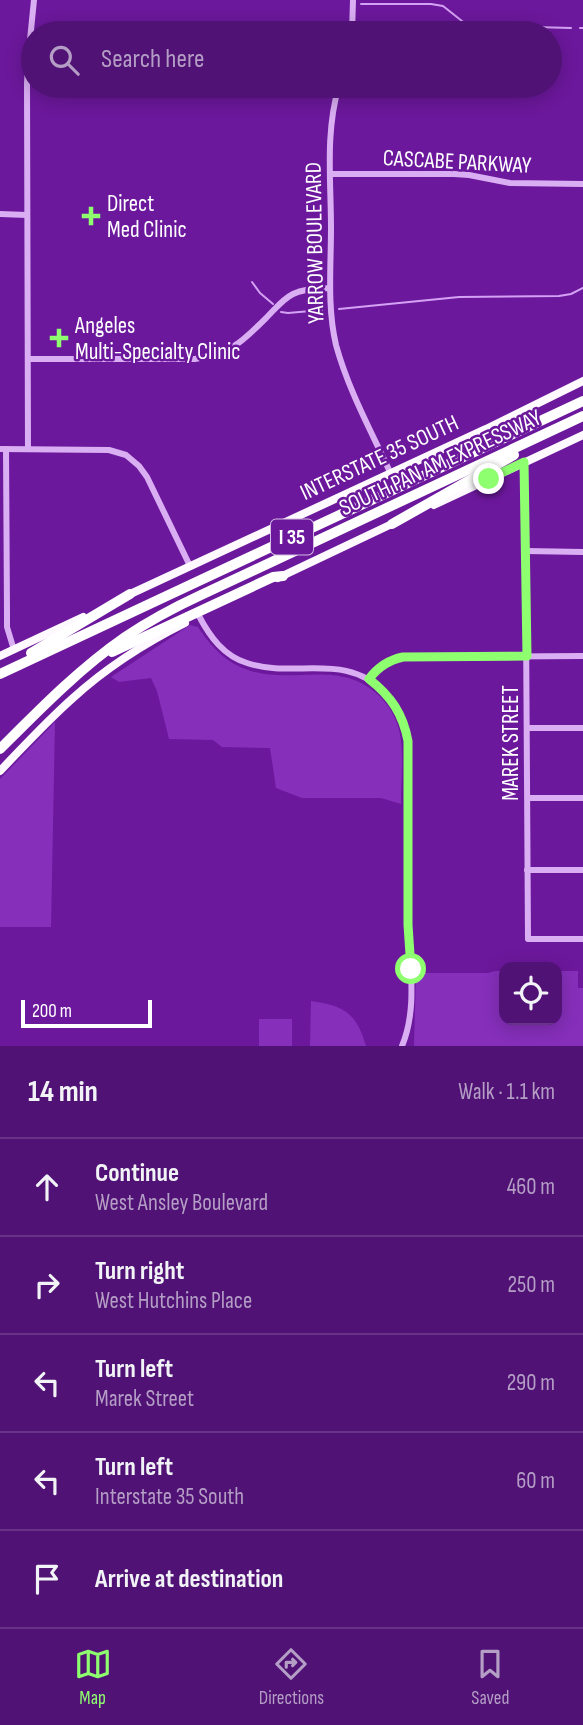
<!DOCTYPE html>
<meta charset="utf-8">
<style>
:root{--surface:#511275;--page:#571b7a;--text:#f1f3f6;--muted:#b49ec5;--line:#673287;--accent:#8eff6f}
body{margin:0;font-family:"Sofia Sans Condensed",sans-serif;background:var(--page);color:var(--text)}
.controls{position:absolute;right:21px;bottom:21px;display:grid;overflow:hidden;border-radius:14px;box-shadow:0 4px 18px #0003}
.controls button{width:63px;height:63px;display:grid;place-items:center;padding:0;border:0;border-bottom:2px solid var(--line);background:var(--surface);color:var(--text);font:35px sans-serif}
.scale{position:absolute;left:21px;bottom:18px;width:131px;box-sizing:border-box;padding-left:7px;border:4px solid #fff;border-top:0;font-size:19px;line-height:24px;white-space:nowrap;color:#fff;-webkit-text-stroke:5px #6c189c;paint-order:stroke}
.stop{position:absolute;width:21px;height:21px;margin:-16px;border:5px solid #8eff6f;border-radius:50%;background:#fff}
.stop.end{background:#8eff6f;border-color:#fff;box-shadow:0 2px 7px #0008}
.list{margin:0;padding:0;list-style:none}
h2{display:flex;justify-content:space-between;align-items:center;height:91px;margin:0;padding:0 28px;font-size:30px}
h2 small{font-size:23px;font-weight:400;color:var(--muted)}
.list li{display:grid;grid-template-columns:46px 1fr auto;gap:21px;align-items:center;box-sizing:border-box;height:98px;padding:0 28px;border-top:2px solid var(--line)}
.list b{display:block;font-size:26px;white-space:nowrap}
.list p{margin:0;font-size:23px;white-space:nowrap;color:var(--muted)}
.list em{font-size:23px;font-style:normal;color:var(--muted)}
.icon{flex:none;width:38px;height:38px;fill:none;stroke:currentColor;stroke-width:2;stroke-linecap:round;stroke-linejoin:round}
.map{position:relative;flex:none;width:583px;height:1046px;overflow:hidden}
.search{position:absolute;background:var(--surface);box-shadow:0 4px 18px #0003;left:21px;right:21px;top:21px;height:77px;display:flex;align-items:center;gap:18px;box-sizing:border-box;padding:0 24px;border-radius:38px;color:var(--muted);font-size:26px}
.sheet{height:581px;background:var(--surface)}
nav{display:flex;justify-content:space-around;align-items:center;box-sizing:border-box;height:98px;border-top:2px solid var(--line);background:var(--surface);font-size:19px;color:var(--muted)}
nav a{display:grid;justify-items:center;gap:4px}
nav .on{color:var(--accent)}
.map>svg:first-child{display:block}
.green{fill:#862fbb}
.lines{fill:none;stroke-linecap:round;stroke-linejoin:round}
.stream{stroke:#d4a1f4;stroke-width:2}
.minor{stroke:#d9aef2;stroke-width:6}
.major{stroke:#fdf9ff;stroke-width:8}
.highway{stroke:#fff;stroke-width:10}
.route{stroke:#8eff6f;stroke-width:9}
.poi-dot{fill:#8eff6f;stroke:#6c189c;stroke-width:2.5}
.labels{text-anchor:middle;stroke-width:5;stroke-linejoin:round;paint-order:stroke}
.shield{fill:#6c189c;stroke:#d3bae1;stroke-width:2}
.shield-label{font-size:21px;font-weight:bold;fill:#fff}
.street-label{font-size:23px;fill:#fff;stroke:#6c189c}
.poi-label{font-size:23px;fill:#fff;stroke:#6c189c;text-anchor:start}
</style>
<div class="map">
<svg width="583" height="1046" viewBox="0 0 583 1046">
<rect width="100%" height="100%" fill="#6c189c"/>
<g class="green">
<path d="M190,625L198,627C211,647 227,664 251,671C293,684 338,660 376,693C388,703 397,718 400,734C404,756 401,781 401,804L381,798H302L276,788L270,748L222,747L213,740L169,739L157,691L151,678L119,682L111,677Z"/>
<polygon points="55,722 51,927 0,927 0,779"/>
<polygon points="495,971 504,971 504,1020 557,1020 557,971 578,971 578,988 583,988 583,1046 414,1046 416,973 488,973"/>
<path d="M311,1001C345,1006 356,1013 366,1046H310Z"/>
<rect x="259" y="1019" width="33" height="27"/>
</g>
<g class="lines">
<g class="stream">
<polyline points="361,4 431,4 443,6 467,25 571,28"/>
<polyline points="580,28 583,28"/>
<polyline points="252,282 260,293 273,304"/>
<polyline points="339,309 459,297 559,296 571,294 583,288"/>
<polyline points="281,312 288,313 322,310"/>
</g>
<g class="minor">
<polyline points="352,33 353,0"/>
<path d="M339,86C325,132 331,181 331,228C331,267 327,307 336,345C348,389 371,431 390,472"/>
<polyline points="330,174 454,174 469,175 510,183 583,184"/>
<polyline points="0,214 27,215"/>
<path d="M28,359H195C232,353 243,341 268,316C276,308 283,299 293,294C305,288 318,289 330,288"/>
<polyline points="0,449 109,450 126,455 139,466 147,477 190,566"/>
<polyline points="6,449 7,611 7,627 14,650"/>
<polyline points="28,449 27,84 28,60 34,0"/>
<polyline points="525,462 528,939 583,939"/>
<polyline points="526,551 583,552"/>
<path d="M199,616C210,637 224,656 247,663C295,679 346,651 385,693C398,707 405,722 408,741C408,802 407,863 409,924C409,964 418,1008 402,1046"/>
<path d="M369,679C378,667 388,660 403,657L583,656"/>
<polyline points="527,728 583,728"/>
<polyline points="528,798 583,798"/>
<polyline points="527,870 583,870"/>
</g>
<g class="major">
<polyline points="434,505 583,435"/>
<polyline points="278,578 396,522"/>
<polyline points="126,596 486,429 583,381"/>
<polyline points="0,656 83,617"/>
<path d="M0,771C24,746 47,721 73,698C106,668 145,643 185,623"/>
</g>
<g class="highway">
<polyline points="392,524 514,455"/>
<polyline points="112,652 273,577 283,576"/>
<polyline points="31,653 130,594"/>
<polyline points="0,674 583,401"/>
<path d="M0,749C40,709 79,669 125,637C149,621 175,607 201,595L583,416"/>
</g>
</g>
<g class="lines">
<path class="route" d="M411,969L408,925V741C403,714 391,696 369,679C378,667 388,660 403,657L527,656L524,462L489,479"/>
</g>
<g class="poi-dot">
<path d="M87.5 205.5h7v7h7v7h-7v7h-7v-7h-7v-7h7z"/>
<path d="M55.5 327.5h7v7h7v7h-7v7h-7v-7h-7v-7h7z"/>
</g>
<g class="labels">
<rect class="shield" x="271" y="519.5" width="42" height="35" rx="5"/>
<g class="shield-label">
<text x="292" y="544">I 35</text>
</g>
<g class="street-label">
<text transform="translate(457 161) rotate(3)" y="8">CASCABE PARKWAY</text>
<text transform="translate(314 243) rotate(-91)" y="8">YARROW BOULEVARD</text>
<text transform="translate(379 457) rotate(-25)" y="8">INTERSTATE 35 SOUTH</text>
<text transform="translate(440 462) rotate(-25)" y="8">SOUTH PAN AM EXPRESSWAY</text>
<text transform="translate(510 743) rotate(-90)" y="8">MAREK STREET</text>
</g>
<g class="poi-label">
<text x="107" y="211">Direct<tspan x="107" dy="26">Med Clinic</tspan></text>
<text x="75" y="333">Angeles<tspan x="75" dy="26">Multi-Specialty Clinic</tspan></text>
</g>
</g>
</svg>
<div class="controls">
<button><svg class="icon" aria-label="locate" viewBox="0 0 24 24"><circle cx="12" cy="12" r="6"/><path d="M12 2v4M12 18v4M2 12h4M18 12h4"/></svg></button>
</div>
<div class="scale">200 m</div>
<div class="stop" style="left:411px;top:969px"></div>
<div class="stop end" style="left:489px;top:479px"></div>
<div class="search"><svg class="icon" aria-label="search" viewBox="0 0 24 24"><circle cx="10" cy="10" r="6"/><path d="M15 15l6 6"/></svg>Search here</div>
</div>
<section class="sheet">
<h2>14 min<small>Walk · 1.1 km</small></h2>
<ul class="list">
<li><svg class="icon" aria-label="ahead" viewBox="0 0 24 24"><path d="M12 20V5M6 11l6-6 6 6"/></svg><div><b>Continue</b><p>West Ansley Boulevard</p></div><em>460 m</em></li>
<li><svg class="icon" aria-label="right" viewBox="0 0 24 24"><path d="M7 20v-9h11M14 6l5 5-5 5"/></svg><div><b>Turn right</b><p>West Hutchins Place</p></div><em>250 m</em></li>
<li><svg class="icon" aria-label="left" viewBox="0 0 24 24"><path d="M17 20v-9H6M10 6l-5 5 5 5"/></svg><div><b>Turn left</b><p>Marek Street</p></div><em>290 m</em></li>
<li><svg class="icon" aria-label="left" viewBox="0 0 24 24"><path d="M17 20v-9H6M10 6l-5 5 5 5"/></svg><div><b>Turn left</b><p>Interstate 35 South</p></div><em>60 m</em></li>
<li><svg class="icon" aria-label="arrive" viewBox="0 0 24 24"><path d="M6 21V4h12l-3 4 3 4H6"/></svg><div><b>Arrive at destination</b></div></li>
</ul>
</section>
<nav>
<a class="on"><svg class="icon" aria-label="map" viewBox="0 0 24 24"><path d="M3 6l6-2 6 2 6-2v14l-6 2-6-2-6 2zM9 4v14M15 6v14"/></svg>Map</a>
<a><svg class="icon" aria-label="directions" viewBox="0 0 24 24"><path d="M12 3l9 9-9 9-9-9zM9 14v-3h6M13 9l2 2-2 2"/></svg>Directions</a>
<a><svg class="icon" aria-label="saved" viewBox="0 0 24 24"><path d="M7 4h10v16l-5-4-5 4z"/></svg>Saved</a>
</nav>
